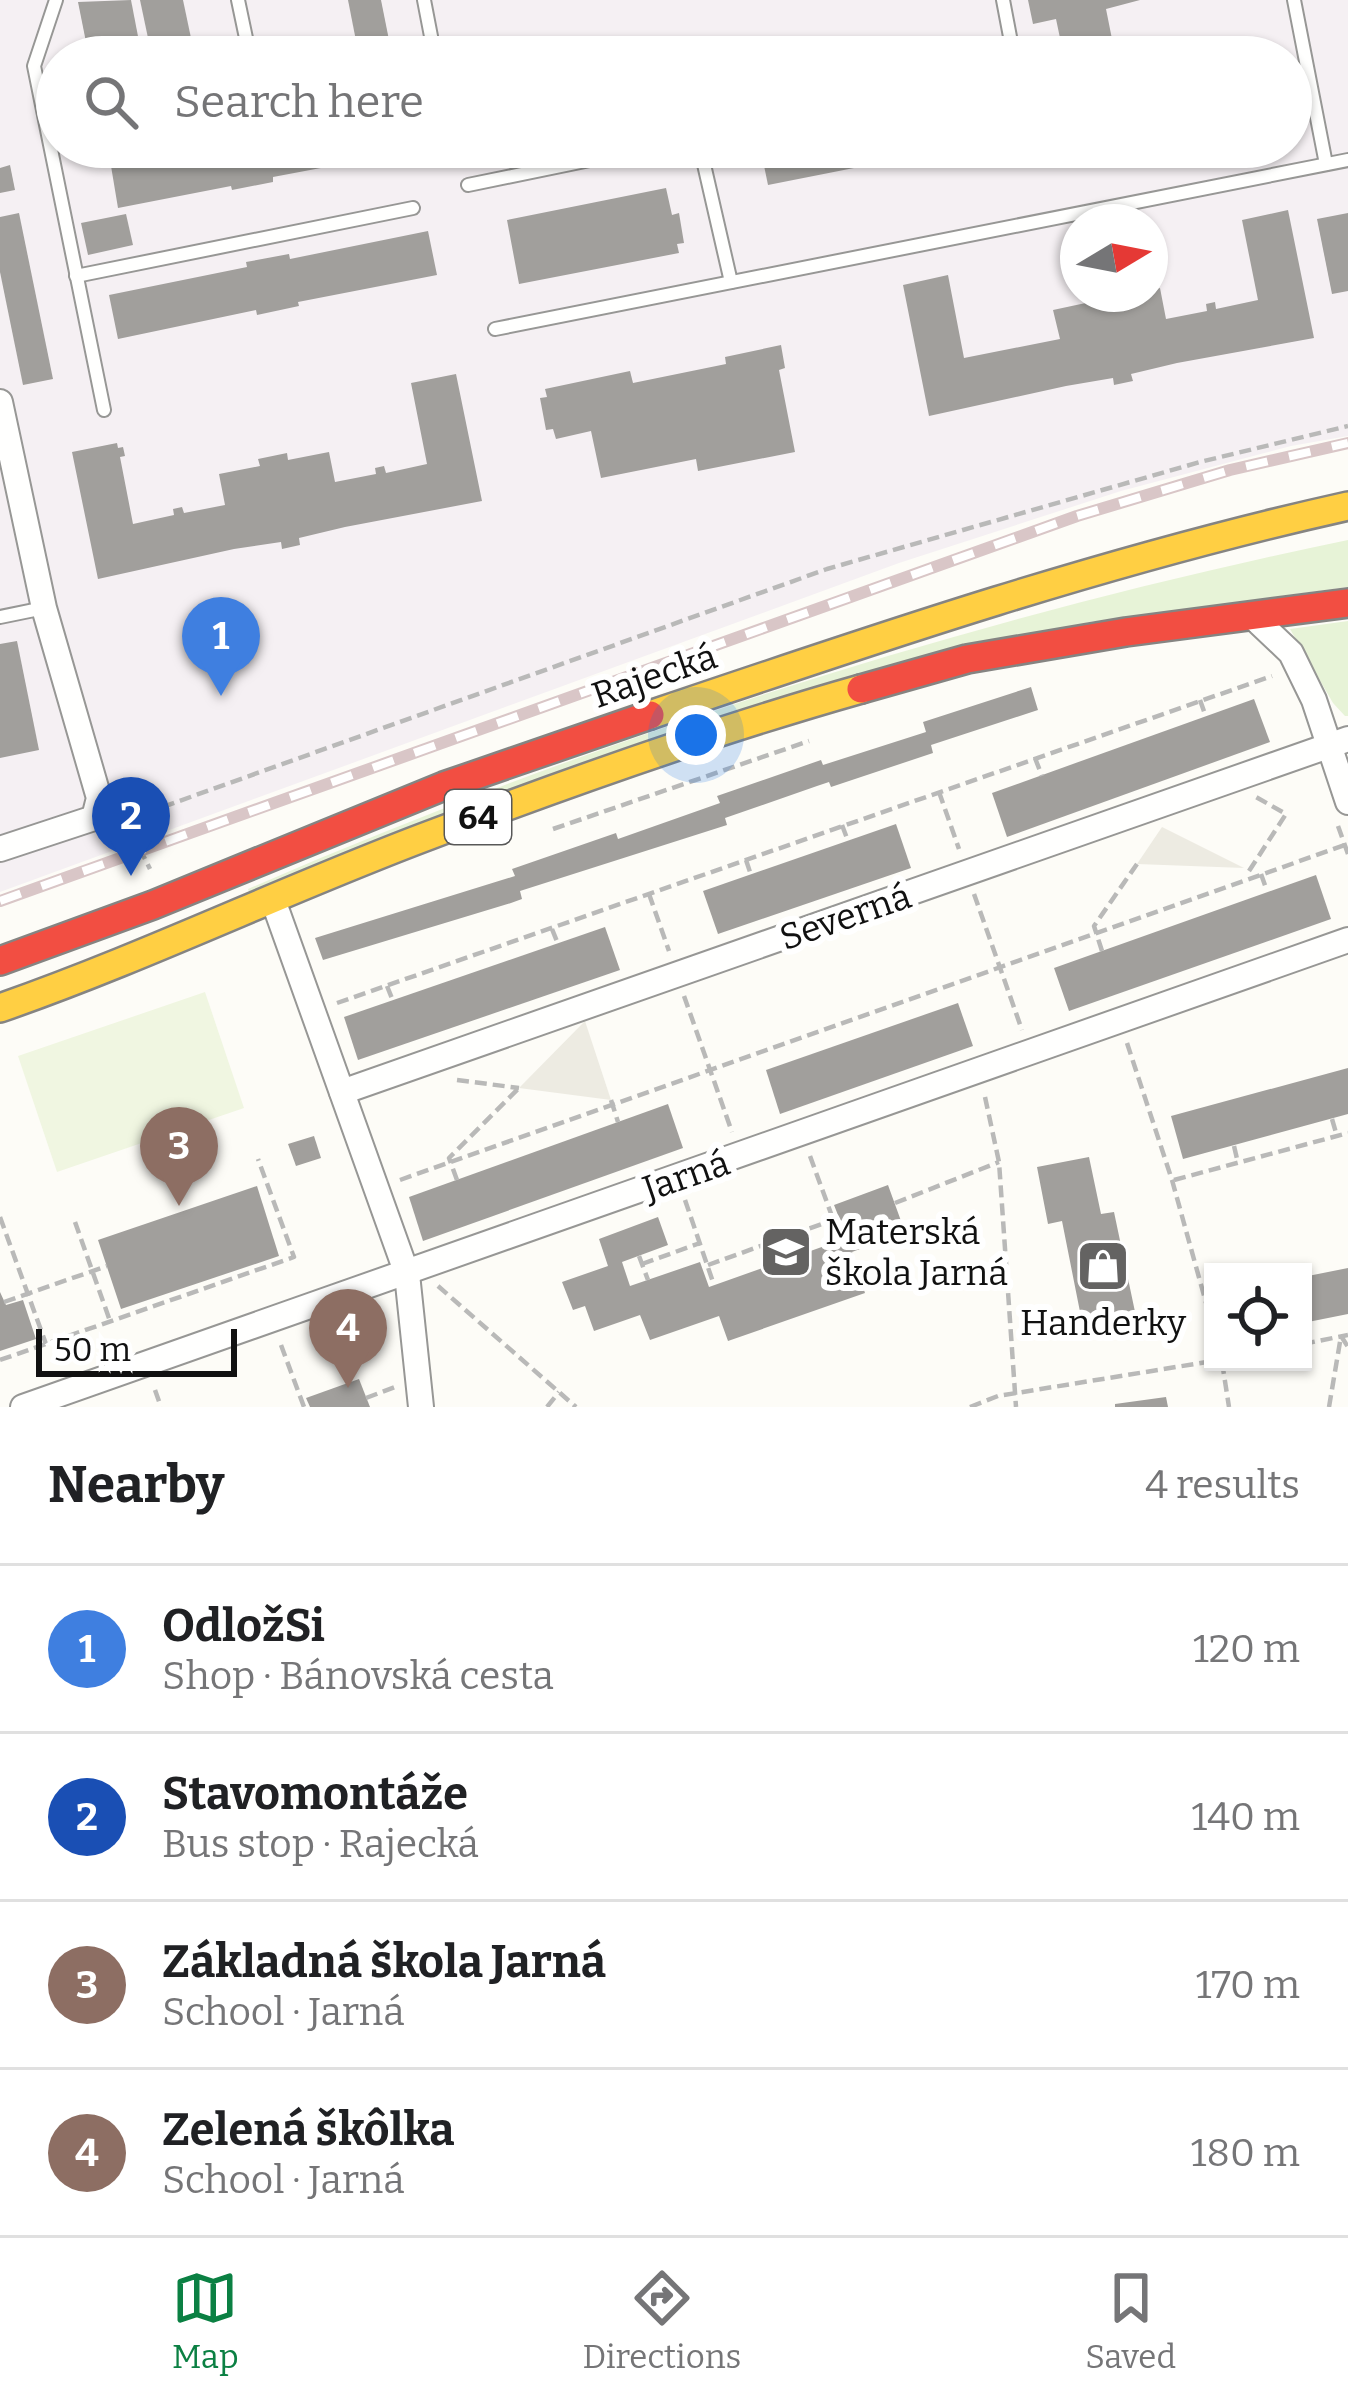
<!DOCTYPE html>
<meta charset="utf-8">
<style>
:root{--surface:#fff;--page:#f6f6f6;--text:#202124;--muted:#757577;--line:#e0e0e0;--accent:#0b8043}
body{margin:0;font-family:Bitter,serif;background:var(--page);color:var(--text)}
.controls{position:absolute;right:36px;bottom:36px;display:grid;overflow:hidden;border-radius:0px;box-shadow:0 3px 9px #0004}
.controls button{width:108px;height:108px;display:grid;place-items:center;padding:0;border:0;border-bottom:3px solid var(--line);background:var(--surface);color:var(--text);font:60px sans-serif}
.compass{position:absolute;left:1060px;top:204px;width:108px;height:108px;border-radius:50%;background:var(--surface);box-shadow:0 3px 9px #0004;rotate:80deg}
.scale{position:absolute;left:36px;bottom:30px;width:201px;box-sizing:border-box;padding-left:12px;border:6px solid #111;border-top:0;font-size:33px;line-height:42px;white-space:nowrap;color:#111;-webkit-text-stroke:9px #fff;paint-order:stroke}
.you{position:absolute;left:696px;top:735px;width:42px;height:42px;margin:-30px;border:9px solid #fff;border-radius:50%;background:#1a73e8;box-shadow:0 0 0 18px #1a73e833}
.badge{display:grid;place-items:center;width:78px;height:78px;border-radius:50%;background:var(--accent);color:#fff;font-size:39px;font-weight:700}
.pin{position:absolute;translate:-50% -99px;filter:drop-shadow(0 3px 6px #0008)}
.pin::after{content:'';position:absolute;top:63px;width:42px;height:36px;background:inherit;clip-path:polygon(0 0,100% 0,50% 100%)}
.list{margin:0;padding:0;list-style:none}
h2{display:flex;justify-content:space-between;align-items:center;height:156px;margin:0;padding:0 48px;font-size:51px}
h2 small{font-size:39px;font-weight:400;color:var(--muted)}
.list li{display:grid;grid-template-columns:78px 1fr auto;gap:36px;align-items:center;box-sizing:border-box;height:168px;padding:0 48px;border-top:3px solid var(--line)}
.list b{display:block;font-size:45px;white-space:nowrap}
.list p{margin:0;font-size:39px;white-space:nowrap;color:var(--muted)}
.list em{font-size:39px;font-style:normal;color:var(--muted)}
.icon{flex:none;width:66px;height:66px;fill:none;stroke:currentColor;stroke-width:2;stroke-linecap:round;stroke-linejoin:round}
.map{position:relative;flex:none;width:1348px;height:1407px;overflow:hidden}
.search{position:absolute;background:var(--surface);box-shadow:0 3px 9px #0004;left:36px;right:36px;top:36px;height:132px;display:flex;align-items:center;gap:30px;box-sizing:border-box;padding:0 42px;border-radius:66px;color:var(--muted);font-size:45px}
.sheet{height:828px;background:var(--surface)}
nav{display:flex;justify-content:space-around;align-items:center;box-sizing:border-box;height:168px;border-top:3px solid var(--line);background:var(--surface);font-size:33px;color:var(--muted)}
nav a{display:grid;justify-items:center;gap:6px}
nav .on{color:var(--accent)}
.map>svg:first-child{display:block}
.industrial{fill:#f5f0f3;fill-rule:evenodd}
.green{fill:#e7f3d7}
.pitch{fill:#f0f6e1}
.plaza{fill:#edebe2}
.building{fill:#a19f9c}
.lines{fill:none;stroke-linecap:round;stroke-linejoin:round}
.lane-casing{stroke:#979795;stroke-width:16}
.street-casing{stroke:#979795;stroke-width:28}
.slow-casing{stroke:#858482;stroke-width:32}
.jam-casing{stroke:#858482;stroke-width:32}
.path{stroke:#b9b9b8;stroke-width:4.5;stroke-dasharray:12 6;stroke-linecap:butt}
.lane{stroke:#fffffe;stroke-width:12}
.street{stroke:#fffffe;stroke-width:24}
.slow{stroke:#ffcf43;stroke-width:27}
.jam{stroke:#f24e42;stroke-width:27}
.rail-casing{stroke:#d9c6c7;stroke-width:12}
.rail{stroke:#fff;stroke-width:8;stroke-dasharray:22;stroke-linecap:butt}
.labels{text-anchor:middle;stroke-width:12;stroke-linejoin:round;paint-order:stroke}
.shield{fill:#fff;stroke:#585858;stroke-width:3}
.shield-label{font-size:33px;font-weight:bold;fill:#111}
.street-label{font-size:36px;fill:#111;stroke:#fff}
.poi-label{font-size:36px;fill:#111;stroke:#fff;text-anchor:start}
</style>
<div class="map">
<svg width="1348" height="1407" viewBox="0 0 1348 1407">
<rect width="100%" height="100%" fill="#fdfcf7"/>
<path class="industrial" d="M0,0H1348V436L1291,446L1121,491L899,563L0,892ZM57,57H1291V147H57ZM1078,222H1150V294H1078Z"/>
<g class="green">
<path d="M1348,540V587L1089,622L249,892L248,889C601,736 971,618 1348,540Z"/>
<polygon points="1348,621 1348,716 1345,716 1333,703 1290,629"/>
</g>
<polygon class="pitch" points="205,992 244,1108 57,1172 18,1056"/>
<g class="plaza">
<polygon points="1162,827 1244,868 1137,864"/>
<polygon points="585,1021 611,1100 519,1088"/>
</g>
<g class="building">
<polygon points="131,0 142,57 89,57 78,2"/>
<polygon points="140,0 183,0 195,57 152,57"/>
<polygon points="348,0 381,0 390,45 358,51"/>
<polygon points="1028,0 1140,0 1106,9 1114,49 1163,40 1166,57 1064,57 1056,19 1033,24"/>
<polygon points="209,147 410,147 411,151 273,177 273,182 232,190 231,186 118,208 111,166"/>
<polygon points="804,147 950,147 950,149 768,185 762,156"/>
<polygon points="10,165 15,190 0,193 0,168"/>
<polygon points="666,188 672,215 679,213 684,243 677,244 679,253 519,284 507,220"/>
<polygon points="1288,210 1314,338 1177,363 1131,374 1133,381 1114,385 1113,378 1066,386 929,416 903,285 948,275 964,358 1060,339 1053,310 1095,301 1094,296 1103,294 1150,294 1150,290 1160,288 1166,319 1207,311 1206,304 1215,302 1216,309 1258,300 1242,220"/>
<polygon points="19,213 53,379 23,385 0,272 0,217"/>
<polygon points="1348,213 1348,291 1332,294 1317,219"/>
<polygon points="126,214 133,245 88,255 81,223"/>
<polygon points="428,231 437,275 298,302 299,306 257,315 256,310 118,339 109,295 247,267 246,262 289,254 290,259"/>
<polygon points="781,345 785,368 779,370 795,452 698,471 696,459 601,478 591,431 556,439 553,429 546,430 540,398 547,397 545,389 630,371 633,383 726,364 725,357"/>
<polygon points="456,374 482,501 345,527 299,538 300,545 282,549 281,542 234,549 98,579 72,452 117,443 118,448 123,447 125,456 120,457 133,524 174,515 173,509 182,507 184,513 225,505 219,474 260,466 258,459 287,453 288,460 329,452 335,482 376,474 375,468 384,466 386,473 427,464 411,383"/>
<polygon points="17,641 39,750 0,758 0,644"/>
<polygon points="1031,687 1038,710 931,745 933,753 831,787 829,782 817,786 725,818 727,825 520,891 522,899 511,903 323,960 315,938 515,876 512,869 616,833 618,839 720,803 717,796 821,760 823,765 926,732 923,722"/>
<polygon points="1254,699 1270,742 1007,837 992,793"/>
<polygon points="896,824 911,868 718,934 703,891"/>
<polygon points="1316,875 1331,919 1069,1011 1054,968"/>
<polygon points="605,927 620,970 358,1060 344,1017"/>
<polygon points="958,1003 973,1046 780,1114 766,1070"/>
<polygon points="1348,1068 1348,1114 1183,1159 1171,1116"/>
<polygon points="668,1104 683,1148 423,1241 409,1197"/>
<polygon points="314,1136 321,1158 296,1166 288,1144"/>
<polygon points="1089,1157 1101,1214 1114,1212 1138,1326 1085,1337 1062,1221 1048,1224 1037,1167"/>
<polygon points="888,1185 905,1232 852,1252 865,1293 728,1341 719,1316 650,1340 640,1315 594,1331 585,1306 573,1310 562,1282 608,1266 599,1239 658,1217 668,1245 622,1262 630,1286 700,1262 709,1287 847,1238 834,1205"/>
<polygon points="257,1186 279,1256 121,1309 98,1240"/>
<polygon points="1348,1268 1348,1314 1303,1323 1303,1277"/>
<polygon points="0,1292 6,1305 23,1300 36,1339 0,1351"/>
<polygon points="359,1379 370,1407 310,1407 306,1398"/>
<polygon points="1166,1397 1168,1407 1115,1407 1115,1404"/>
</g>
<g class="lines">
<g class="lane-casing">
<g id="lane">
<polyline points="56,0 34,66 104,410"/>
<polyline points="238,0 250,57"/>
<polyline points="424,0 435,57"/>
<polyline points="1294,0 1326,164"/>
<polyline points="939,57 1011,42 1003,0"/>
<polyline points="700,147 731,282"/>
<polyline points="468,185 653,147"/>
<polyline points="76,276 413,208"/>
<polyline points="495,329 1348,160"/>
<polyline points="0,617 44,608"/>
</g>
</g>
<g class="street-casing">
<g id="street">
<polyline points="0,402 44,608 99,798 94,818 0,849"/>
<polyline points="1252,616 1291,653 1314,700 1348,802"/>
<polyline points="273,900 407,1274 421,1407"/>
<polyline points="342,1092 1348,739"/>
<polyline points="23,1407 1348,940"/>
</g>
</g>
<g class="slow-casing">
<g id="slow">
<path d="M650,715C880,637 1110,559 1348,506"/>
<path d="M0,1008C146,957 286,889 430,835C572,781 716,730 861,689"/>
</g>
</g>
<g class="jam-casing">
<g id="jam">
<polyline points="861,689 967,659 1126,632 1348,603"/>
<polyline points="0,961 153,905 444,786 650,715"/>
</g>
</g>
<g class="path">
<polyline points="1200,700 1206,717"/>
<polyline points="1035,758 1042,776"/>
<polyline points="939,792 959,849"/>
<polyline points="129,819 827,569 1200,462 1348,426"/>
<polyline points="842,825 848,841"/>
<polyline points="1338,826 1348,854"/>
<polyline points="553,829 809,741"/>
<polyline points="118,831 119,835 131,831 150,869"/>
<polyline points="746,860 751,875"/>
<polyline points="1249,871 1286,814 1256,797"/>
<polyline points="1261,874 1267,891"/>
<polyline points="649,894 669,951"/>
<polyline points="974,894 1022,1030"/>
<polyline points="552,929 558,944"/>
<polyline points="1102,951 1094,926 1137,864"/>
<polyline points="387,986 393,1001"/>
<polyline points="684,996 732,1132"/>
<polyline points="337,1003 1272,676"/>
<polyline points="1127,1043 1172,1180 1213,1328"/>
<polyline points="457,1080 519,1088"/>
<polyline points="985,1097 999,1162 1016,1407"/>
<polyline points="611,1100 618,1122"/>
<polyline points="1332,1119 1337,1136"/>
<polyline points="1234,1146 1238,1163"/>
<polyline points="810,1156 841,1241"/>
<polyline points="400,1180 1345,845"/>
<polyline points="457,1180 449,1158 519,1088"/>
<polyline points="1174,1180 1348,1133"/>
<polyline points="685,1200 714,1285"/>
<polyline points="895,1203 999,1162"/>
<polyline points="0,1217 46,1344"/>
<polyline points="75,1222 110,1321"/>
<polyline points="639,1256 648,1280"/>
<polyline points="642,1264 700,1243"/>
<polyline points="708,1265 833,1220"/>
<polyline points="438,1286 576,1407"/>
<polyline points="4,1302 107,1266"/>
<polyline points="1341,1336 1348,1347"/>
<polyline points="1303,1344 1348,1335"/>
<polyline points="281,1345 304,1407"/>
<polyline points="0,1360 294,1257 258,1159"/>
<polyline points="1222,1362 1229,1407"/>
<polyline points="155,1390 161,1407"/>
<polyline points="366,1398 395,1387"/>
<polyline points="547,1407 559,1392"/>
<polyline points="970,1407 998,1396 1213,1361"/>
<polyline points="1329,1407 1341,1336"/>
</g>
<use href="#lane" class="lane"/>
<use href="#street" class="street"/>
<use href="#slow" class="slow"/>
<use href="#jam" class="jam"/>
<g class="rail-casing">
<polyline id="rail" points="0,901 1077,516 1230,470 1348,443"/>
</g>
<use href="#rail" class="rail"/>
</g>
<defs>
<g id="school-square" transform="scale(2.7)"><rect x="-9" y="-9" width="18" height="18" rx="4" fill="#646362" stroke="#fff"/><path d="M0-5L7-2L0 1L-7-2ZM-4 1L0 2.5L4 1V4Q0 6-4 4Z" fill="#fff"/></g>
<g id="shop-square" transform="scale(2.7)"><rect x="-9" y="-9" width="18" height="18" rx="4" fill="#646362" stroke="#fff"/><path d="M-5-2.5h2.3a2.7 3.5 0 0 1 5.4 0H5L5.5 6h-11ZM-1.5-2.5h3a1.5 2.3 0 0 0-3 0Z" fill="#fff"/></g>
</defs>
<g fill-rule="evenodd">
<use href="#school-square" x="786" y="1252"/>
<use href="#shop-square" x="1103" y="1266"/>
</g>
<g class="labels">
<rect class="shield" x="445" y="790" width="66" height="54" rx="9"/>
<g class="shield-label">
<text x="478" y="829">64</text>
</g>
<g class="street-label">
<text transform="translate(654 675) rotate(-19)" y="13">Rajecká</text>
<text transform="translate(845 916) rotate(-19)" y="13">Severná</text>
<text transform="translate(686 1175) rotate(-19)" y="13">Jarná</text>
</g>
<g class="poi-label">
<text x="825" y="1244">Materská<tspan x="825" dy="41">škola Jarná</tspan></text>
<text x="1103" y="1335" text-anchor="middle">Handerky</text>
</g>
</g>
</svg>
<div class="controls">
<button><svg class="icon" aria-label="locate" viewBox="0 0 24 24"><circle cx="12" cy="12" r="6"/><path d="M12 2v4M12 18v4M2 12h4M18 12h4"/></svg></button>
</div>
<svg class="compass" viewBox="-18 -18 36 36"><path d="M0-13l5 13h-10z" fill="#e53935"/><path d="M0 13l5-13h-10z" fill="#757577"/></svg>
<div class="scale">50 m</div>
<div class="you"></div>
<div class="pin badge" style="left:221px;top:696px;background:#3f7fe0">1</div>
<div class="pin badge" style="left:131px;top:876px;background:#1a4fb4">2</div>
<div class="pin badge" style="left:179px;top:1206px;background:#8d6e63">3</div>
<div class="pin badge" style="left:348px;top:1388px;background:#8d6e63">4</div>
<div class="search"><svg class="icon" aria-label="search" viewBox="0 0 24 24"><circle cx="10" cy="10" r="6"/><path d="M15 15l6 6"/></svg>Search here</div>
</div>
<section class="sheet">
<h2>Nearby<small>4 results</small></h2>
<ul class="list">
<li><span class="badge" style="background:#3f7fe0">1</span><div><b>OdložSi</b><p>Shop · Bánovská cesta</p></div><em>120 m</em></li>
<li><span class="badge" style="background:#1a4fb4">2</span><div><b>Stavomontáže</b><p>Bus stop · Rajecká</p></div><em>140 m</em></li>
<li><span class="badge" style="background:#8d6e63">3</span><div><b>Základná škola Jarná</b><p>School · Jarná</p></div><em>170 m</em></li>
<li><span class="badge" style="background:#8d6e63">4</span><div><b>Zelená škôlka</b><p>School · Jarná</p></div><em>180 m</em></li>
</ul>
</section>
<nav>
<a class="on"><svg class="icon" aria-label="map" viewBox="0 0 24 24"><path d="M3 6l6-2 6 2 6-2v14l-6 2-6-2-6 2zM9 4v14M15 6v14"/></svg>Map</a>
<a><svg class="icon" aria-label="directions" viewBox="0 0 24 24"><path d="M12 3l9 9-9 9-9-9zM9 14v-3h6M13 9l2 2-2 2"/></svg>Directions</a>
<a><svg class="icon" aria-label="saved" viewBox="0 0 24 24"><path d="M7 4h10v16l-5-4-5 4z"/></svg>Saved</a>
</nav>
